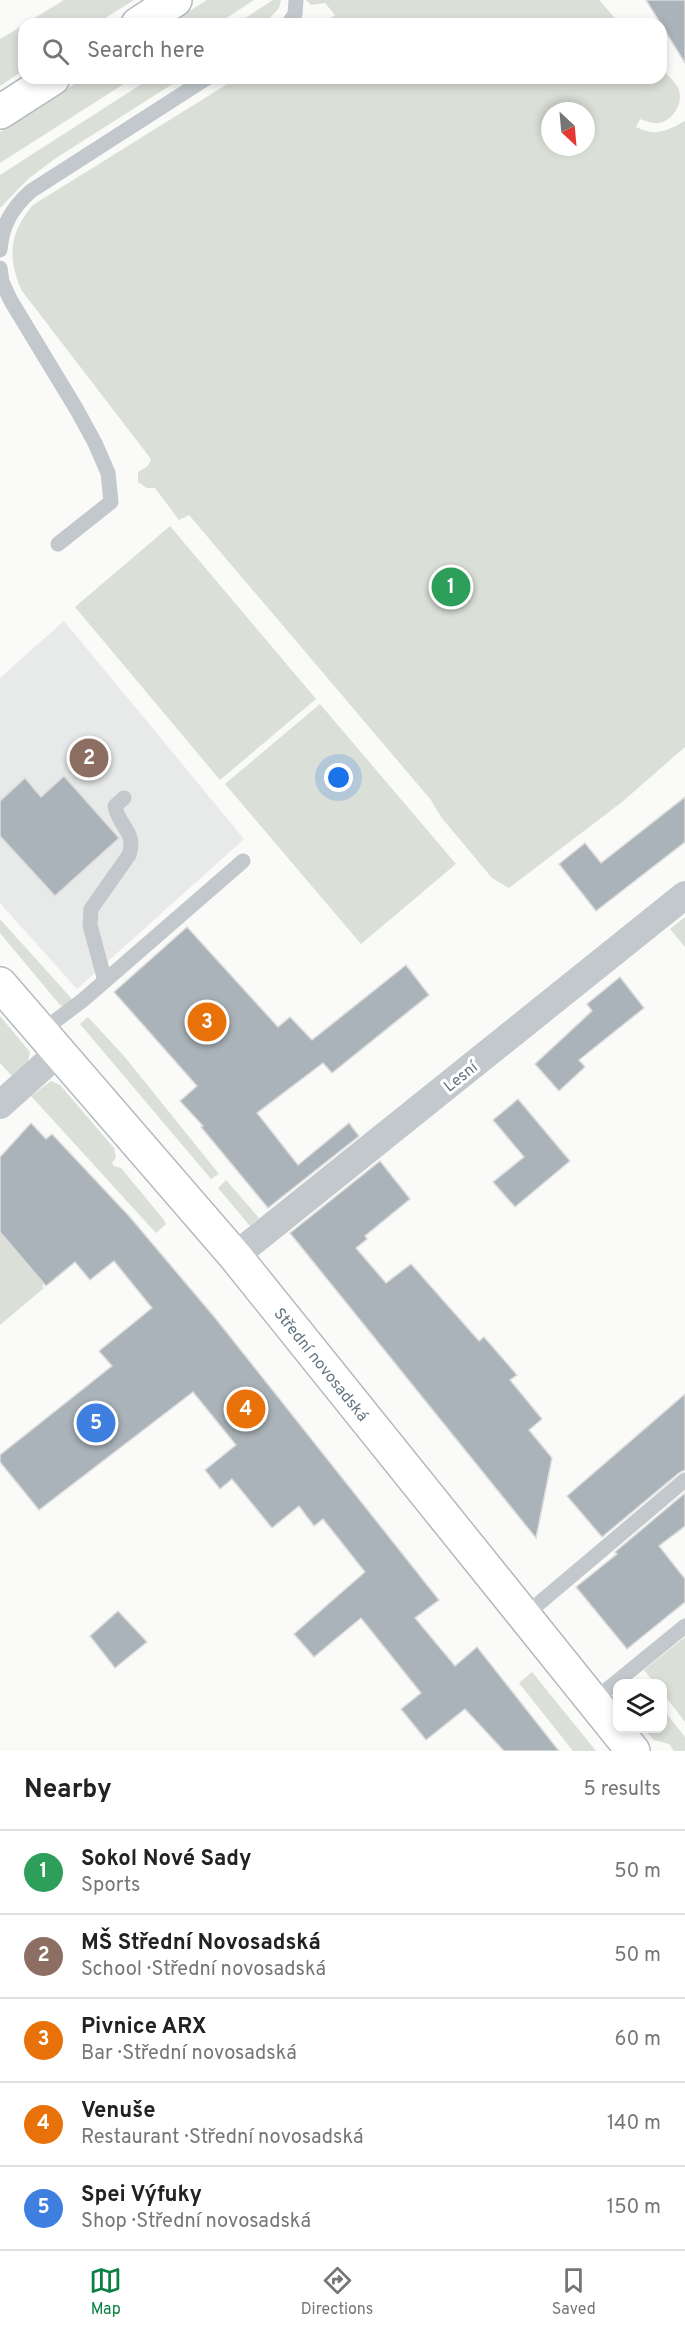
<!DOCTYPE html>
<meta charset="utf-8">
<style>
:root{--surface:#fff;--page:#f2f2f2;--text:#222;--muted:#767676;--line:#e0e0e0;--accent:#0b8043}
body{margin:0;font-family:Overpass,sans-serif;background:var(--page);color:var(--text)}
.controls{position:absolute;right:18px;bottom:18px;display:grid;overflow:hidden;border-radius:12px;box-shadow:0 3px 9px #0003}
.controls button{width:54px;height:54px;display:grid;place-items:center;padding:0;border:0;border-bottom:2px solid var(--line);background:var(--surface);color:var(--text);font:30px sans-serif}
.compass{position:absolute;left:541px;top:102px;width:54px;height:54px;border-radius:50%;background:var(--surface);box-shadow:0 3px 9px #0003;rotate:154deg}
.you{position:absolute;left:339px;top:778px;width:21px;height:21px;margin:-15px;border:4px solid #fff;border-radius:50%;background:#1a73e8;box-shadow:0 0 0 9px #1a73e833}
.badge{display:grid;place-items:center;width:39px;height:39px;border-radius:50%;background:var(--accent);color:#fff;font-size:20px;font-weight:700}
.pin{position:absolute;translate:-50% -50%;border:3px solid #fff;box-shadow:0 2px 6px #0006}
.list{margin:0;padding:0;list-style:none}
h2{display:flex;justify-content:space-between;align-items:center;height:78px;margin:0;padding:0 24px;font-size:26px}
h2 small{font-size:20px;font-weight:400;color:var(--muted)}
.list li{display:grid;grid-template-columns:39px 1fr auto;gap:18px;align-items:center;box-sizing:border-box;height:84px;padding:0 24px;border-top:2px solid var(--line)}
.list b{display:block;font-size:22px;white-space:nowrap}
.list p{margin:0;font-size:20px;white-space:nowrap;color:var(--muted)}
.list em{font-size:20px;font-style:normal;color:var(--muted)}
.icon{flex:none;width:33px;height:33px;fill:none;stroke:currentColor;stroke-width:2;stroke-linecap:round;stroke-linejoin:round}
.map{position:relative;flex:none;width:685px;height:1751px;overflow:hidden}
.search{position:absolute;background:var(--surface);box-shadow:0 3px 9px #0003;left:18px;right:18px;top:18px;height:66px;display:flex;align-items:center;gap:15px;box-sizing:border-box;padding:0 21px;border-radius:18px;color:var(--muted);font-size:22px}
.sheet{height:498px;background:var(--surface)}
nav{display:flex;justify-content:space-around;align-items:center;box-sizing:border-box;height:84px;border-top:2px solid var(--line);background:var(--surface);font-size:16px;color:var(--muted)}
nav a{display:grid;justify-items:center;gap:3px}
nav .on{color:var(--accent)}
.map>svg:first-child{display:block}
.built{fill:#e8e9e9}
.green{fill:#dadfd7;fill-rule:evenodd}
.building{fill:#aab3b9;stroke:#dcdcda;stroke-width:1.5}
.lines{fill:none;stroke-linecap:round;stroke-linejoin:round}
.secondary-casing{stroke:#b3babf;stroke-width:36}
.lane{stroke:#c3c8cc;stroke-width:15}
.street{stroke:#c3c8cc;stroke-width:28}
.secondary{stroke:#fff;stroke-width:33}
.labels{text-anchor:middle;stroke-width:6;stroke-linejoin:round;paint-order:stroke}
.street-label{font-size:16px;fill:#657683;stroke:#fff}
</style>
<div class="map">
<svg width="685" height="1751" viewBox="0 0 685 1751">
<rect width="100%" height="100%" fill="#fafaf8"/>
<polygon class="built" points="64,621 244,839 77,989 0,903 0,678"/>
<g class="green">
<polygon points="64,0 134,0 96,24 25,24"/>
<polygon points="207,0 254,0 217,24 169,24"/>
<polygon points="273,0 281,0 279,8 264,24 236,24"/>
<polygon points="306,0 599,0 620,24 322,24 335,15 325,3 311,5"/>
<polygon points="24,25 24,70 0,86 0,39"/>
<path d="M661,68C667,75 676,82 679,90C683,104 673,120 659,123C652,124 646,121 640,119L636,127C655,137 667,131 685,121V747L622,802L509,888L492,878L441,817L431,800L189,515L179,520L155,488H147L138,482V472L148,466L151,459L22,291C7,258 9,233 33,205L237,78H661ZM550,111H586V147H550Z"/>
<polygon points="84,78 133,78 0,163 0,132"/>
<polygon points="151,78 182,78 56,158 28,179 0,208 0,175"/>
<polygon points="170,526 316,699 220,780 75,607"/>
<polygon points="320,704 456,864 361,944 225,784"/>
<polygon points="685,917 685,947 670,929"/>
<polygon points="0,919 71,998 71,1001 64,1006 60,1005 0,933"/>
<polygon points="0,1016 30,1052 28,1061 12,1076 0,1063"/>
<polygon points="88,1017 124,1056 219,1174 211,1179 80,1024"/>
<polygon points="51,1081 60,1085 114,1148 116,1157 112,1163 114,1166 121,1168 164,1220 166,1224 156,1233 31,1096"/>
<polygon points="226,1180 259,1218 250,1226 218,1188"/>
<polygon points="0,1229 6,1240 45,1283 42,1286 44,1288 0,1325"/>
<polygon points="685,1637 685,1722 663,1693 662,1684 655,1683 644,1670"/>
<polygon points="532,1672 596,1751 573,1751 519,1683"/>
<polygon points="663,1709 685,1737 685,1751 674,1751 669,1744 654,1740 644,1729 662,1728"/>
</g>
<g class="building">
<polygon points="646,0 685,0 685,63"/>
<polygon points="64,776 119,838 55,896 0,836 0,801 25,778 41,797"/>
<polygon points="685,797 685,842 596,911 559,864 585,843 601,863"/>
<polygon points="187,927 278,1027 290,1017 312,1040 406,965 429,995 332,1073 323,1063 257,1113 298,1165 349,1123 359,1136 268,1208 201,1127 203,1126 180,1101 197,1086 114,992"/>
<polygon points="620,977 644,1008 579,1060 585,1067 559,1091 535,1064 592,1011 587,1004"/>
<polygon points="518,1099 570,1161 515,1207 493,1182 524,1157 493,1120"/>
<polygon points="31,1123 46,1139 52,1134 129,1216 216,1319 439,1600 415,1618 455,1666 477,1647 559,1751 504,1751 465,1709 426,1740 401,1709 421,1693 361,1618 314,1657 294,1634 365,1572 323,1519 314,1526 299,1506 272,1528 232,1479 220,1489 205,1470 236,1445 193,1392 39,1510 0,1462 0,1455 112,1366 99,1351 152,1308 114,1261 90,1280 75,1262 46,1286 0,1232 0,1157"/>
<polygon points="380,1161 410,1199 365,1236 367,1239 356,1248 386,1283 411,1264 479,1341 484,1337 517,1375 510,1380 542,1419 529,1430 552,1458 536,1538 290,1233"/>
<polygon points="685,1394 685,1470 679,1473 602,1537 567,1496"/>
<polygon points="685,1493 685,1526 659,1546 685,1579 685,1602 627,1649 576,1587 617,1554 615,1552"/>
<polygon points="118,1611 147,1642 115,1668 90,1636"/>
</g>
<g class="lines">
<g class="secondary-casing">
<g id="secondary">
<polyline points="138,24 175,0"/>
<polyline points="0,112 53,78"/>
<path id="s1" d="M0,984L235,1256L633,1751"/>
</g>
</g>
<g class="lane">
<polyline points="288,24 295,14 296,0"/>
<path d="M0,250C2,225 12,208 31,191L207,78"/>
<polyline points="0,268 2,282 11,301 77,410 95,443 108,473 111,502 58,544"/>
<path d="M105,981L90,925L91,909L129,855C137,832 118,826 115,806L124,798"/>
<polyline points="42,1031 83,1000 243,861"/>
<polyline points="524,1616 685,1480"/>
<polyline points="593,1701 685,1626"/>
</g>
<g class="street">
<polyline points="0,1105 59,1052"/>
<polyline points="235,1256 685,895"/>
</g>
<use href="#secondary" class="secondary"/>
</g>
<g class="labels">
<g class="street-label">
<text transform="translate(460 1076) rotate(-39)" y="6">Lesní</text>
<text dy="6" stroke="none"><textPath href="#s1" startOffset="498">Střední novosadská</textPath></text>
</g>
</g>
</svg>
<div class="controls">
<button><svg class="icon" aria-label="layers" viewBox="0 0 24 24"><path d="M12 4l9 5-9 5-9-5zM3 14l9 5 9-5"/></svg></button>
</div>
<svg class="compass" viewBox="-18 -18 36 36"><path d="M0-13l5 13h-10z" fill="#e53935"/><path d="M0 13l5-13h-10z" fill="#767676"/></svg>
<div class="you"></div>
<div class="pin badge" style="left:451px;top:587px;background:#2e9e5b">1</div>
<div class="pin badge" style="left:89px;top:758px;background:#8d6e63">2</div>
<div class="pin badge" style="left:207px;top:1022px;background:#e8710a">3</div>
<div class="pin badge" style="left:246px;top:1409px;background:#e8710a">4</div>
<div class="pin badge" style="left:96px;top:1423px;background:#3f7fe0">5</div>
<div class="search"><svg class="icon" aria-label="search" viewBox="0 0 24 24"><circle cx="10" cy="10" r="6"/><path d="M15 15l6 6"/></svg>Search here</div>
</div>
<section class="sheet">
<h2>Nearby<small>5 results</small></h2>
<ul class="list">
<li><span class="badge" style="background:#2e9e5b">1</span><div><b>Sokol Nové Sady</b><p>Sports</p></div><em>50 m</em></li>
<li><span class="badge" style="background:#8d6e63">2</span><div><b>MŠ Střední Novosadská</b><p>School · Střední novosadská</p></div><em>50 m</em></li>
<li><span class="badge" style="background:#e8710a">3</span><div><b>Pivnice ARX</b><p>Bar · Střední novosadská</p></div><em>60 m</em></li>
<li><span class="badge" style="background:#e8710a">4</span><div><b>Venuše</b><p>Restaurant · Střední novosadská</p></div><em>140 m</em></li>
<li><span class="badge" style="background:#3f7fe0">5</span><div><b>Spei Výfuky</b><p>Shop · Střední novosadská</p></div><em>150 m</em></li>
</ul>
</section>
<nav>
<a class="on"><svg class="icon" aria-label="map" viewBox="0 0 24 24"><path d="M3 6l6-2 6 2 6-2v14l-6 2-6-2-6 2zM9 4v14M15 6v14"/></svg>Map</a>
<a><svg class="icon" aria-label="directions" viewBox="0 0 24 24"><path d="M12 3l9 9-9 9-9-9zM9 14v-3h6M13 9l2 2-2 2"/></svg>Directions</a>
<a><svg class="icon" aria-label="saved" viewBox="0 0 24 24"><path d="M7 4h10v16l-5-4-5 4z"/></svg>Saved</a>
</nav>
